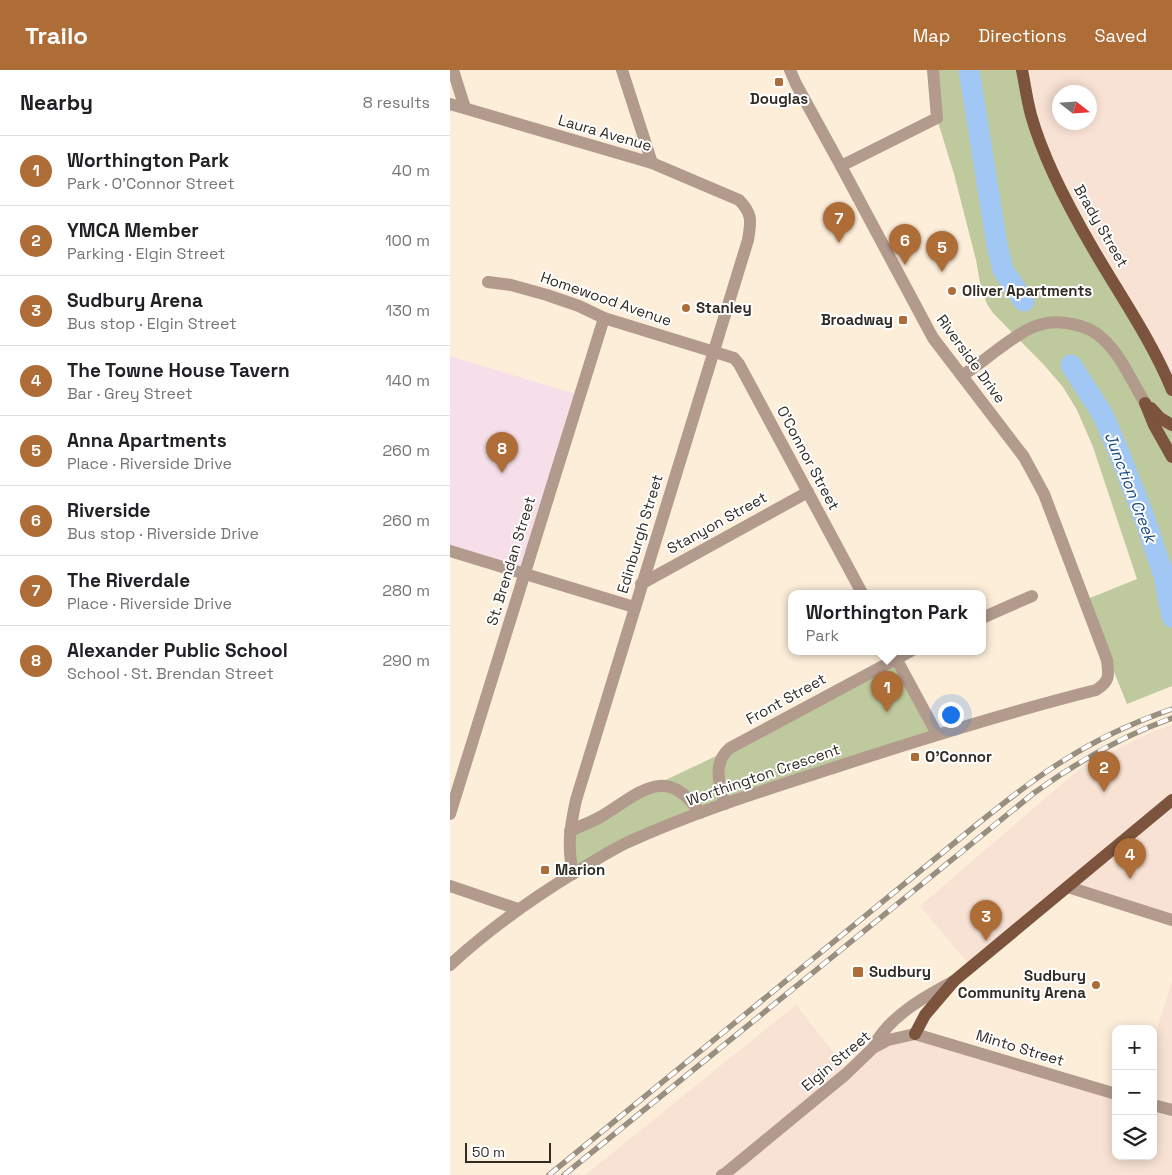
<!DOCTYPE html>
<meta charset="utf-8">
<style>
:root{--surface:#fff;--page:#f6f6f6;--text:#202124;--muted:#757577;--line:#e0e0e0;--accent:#ae6d37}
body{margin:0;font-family:"Space Grotesk",sans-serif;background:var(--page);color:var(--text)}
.controls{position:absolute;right:15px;bottom:15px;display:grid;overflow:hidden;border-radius:10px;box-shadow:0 2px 12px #0003}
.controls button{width:45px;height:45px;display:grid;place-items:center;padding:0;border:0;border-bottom:1px solid var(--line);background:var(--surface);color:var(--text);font:25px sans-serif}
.compass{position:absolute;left:602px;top:15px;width:45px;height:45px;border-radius:50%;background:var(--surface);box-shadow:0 2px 12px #0003;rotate:107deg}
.scale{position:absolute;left:15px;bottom:12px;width:86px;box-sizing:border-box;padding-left:5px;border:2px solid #302b23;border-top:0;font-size:14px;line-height:18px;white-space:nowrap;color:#302b23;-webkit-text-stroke:4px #fff;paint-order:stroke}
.you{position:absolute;left:500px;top:644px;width:18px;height:18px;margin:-12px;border:4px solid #fff;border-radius:50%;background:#1a73e8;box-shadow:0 0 0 8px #1a73e833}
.badge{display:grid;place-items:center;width:32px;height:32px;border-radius:50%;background:var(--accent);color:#fff;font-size:16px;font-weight:700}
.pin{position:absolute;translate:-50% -41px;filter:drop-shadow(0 1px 2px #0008)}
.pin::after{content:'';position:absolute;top:26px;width:18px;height:15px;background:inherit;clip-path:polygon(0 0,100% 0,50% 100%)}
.popup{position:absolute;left:338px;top:520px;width:198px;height:65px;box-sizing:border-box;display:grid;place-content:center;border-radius:10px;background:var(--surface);filter:drop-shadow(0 1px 4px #0005);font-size:16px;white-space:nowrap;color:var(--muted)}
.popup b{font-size:19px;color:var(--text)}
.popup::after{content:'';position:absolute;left:50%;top:100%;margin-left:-10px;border:10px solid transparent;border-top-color:var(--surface)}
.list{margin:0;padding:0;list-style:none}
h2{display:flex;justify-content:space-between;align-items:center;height:65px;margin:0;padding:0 20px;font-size:21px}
h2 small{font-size:16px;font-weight:400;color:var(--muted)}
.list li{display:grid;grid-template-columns:32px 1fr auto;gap:15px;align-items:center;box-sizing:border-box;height:70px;padding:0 20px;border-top:1px solid var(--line)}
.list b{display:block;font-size:19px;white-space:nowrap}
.list p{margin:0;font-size:16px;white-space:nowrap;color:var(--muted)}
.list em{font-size:16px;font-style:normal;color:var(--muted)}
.icon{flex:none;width:28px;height:28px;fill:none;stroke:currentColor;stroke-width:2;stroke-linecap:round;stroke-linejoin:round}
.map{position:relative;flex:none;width:722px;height:1105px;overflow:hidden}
header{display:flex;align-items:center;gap:30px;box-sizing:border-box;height:70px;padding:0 25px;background:var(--accent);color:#fff}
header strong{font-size:24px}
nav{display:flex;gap:28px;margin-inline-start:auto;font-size:18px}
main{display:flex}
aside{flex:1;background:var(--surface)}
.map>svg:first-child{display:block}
.commercial{fill:#f7e2d4;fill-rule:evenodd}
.education{fill:#f7dfe9}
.green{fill:#bec99d}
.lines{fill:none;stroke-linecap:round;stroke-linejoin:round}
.river{stroke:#a1c7f5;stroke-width:21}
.minor{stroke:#b29a8d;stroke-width:12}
.major{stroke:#7c533c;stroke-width:12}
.rail-casing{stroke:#998f81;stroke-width:5.5}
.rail{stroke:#fff;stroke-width:4;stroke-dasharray:11;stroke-linecap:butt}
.poi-dot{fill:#ae6d37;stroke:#fff;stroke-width:2}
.labels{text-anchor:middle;stroke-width:4;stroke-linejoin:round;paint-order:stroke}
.poi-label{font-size:15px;font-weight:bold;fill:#302b23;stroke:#fff;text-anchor:start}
.street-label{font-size:15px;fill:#302b23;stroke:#fff}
.water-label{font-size:16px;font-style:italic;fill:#164980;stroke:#fff}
</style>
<header>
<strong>Trailo</strong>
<nav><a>Map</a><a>Directions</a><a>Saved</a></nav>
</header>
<main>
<aside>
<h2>Nearby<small>8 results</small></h2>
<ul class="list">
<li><span class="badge">1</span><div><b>Worthington Park</b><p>Park · O'Connor Street</p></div><em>40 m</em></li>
<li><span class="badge">2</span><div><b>YMCA Member</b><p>Parking · Elgin Street</p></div><em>100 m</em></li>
<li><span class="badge">3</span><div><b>Sudbury Arena</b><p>Bus stop · Elgin Street</p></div><em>130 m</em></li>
<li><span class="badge">4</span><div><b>The Towne House Tavern</b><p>Bar · Grey Street</p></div><em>140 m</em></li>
<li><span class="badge">5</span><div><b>Anna Apartments</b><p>Place · Riverside Drive</p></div><em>260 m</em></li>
<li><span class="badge">6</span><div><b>Riverside</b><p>Bus stop · Riverside Drive</p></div><em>260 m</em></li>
<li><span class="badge">7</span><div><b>The Riverdale</b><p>Place · Riverside Drive</p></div><em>280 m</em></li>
<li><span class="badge">8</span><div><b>Alexander Public School</b><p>School · St. Brendan Street</p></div><em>290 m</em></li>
</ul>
</aside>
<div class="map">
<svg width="722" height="1105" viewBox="0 0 722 1105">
<rect width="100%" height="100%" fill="#fceed9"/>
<g class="commercial">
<path d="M573,0H722V317L606,106ZM610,22H640V52H610Z"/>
<polygon points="722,655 722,850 618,818 522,898 470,836 633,696 700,663"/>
<polygon points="722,911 722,1105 135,1105 346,935 399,1002 424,979 466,965 666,1024 666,1086 703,1086 703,973"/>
</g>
<polygon class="education" points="0,286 129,325 73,503 0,481"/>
<g class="green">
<polygon points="482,0 573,0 590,67 722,317 722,616 677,634 635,530 687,509 643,377 627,340 613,317 594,295 543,243 537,234 531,218 526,190 504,104 487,49"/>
<polygon points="447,589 489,665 232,750 124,804 121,760 205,715 281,679"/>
</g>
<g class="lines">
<g class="river">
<polyline points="519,0 547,175 553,200 574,231"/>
<polyline points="621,295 653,345 669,383 693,444 714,506 722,547"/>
</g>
<g class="minor">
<polyline points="3,0 15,38"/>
<polyline points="172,0 202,93"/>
<path d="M0,34L202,93L289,130C303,144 301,152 298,170L126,730C120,758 117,775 123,804"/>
<polyline points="391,96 487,48 483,0"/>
<polyline points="38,212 61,215 97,225 129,236 154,248 284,288 289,294 412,523"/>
<path d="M512,306C522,299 533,291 543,283C568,265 589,246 622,254C634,256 644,260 653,269C671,285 682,312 695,333"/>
<polyline points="0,481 184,537"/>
<polyline points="191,514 358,422"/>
<polyline points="532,548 582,526"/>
<polyline points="442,581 487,664"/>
<path d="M275,734C269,714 262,693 280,678L461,581"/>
<polyline points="0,744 154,248"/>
<path d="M120,761C130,756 142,752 152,746C190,723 216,693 250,743"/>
<polyline points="0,816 68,839"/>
<polyline points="618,817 722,850"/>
<path d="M0,895C38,860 80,830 124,803C141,793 158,782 176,773C244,742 315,720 386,697C472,669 558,642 646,620C660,611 659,606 657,590L594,424L574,387L483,268L391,96L346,14L340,0"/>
<path d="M425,974C441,945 476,926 504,911"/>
<polyline points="703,1035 722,1040"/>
<polyline points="272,1105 276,1103 396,1004 423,978 438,970 465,964 666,1024"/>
</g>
<g class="major">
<path d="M572,0C575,15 577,30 581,45C594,91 618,136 642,177C669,224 701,269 722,320"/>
<polyline points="695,333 704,355 722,387"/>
<polyline points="701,338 710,348 722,355"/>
<polyline points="465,964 475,945 504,911 722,730"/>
</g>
<g class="rail-casing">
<g id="rail">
<path d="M99,1105L525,756C551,735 577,714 605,696C641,672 681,653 722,639"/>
<path d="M114,1105L584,723C627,692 672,666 722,648"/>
</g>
</g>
<use href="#rail" class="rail"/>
</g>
<g class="poi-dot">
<rect x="324" y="7" width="10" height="10" rx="2.5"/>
<circle cx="502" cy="221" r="5"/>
<circle cx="236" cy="238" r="5"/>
<rect x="448" y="245" width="10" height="10" rx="2.5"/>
<rect x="460" y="682" width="10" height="10" rx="2.5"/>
<rect x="90" y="795" width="10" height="10" rx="2.5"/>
<rect x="402" y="896" width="12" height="12" rx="2.5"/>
<circle cx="646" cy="915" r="5"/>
</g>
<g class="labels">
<g class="poi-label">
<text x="329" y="34" text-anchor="middle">Douglas</text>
<text x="512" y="226">Oliver Apartments</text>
<text x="246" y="243">Stanley</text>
<text x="443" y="255" text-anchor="end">Broadway</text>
<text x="475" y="692">O'Connor</text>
<text x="105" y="805">Marion</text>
<text x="419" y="907">Sudbury</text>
<text x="636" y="911" text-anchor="end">Sudbury<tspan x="636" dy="17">Community Arena</tspan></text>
</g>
<g class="street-label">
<text transform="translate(155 63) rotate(16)" y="5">Laura Avenue</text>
<text transform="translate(651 156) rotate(60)" y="5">Brady Street</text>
<text transform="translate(156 229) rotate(19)" y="5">Homewood Avenue</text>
<text transform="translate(521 289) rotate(54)" y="5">Riverside Drive</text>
<text transform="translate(358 388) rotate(62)" y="5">O'Connor Street</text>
<text transform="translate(267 453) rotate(-29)" y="5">Stanyon Street</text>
<text transform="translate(190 464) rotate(-73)" y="5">Edinburgh Street</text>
<text transform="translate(61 491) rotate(-73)" y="5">St. Brendan Street</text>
<text transform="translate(336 629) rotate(-29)" y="5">Front Street</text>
<text transform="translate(313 705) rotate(-19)" y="5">Worthington Crescent</text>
<text transform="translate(570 978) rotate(17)" y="5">Minto Street</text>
<text transform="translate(386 991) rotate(-40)" y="5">Elgin Street</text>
</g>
<g class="water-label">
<text transform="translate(681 417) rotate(69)" y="6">Junction Creek</text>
</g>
</g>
</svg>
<div class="controls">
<button>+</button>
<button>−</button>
<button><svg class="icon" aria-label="layers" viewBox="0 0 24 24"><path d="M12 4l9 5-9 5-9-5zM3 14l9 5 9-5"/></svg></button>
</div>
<svg class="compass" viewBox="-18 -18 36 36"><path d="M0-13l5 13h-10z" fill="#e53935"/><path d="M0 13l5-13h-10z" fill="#757577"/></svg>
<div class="scale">50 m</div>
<div class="you"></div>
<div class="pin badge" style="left:437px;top:642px">1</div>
<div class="popup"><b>Worthington Park</b>Park</div>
<div class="pin badge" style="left:654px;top:722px">2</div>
<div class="pin badge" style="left:536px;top:871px">3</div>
<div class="pin badge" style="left:680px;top:809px">4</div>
<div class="pin badge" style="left:492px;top:202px">5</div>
<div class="pin badge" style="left:455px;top:195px">6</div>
<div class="pin badge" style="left:389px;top:173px">7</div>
<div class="pin badge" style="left:52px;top:403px">8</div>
</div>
</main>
